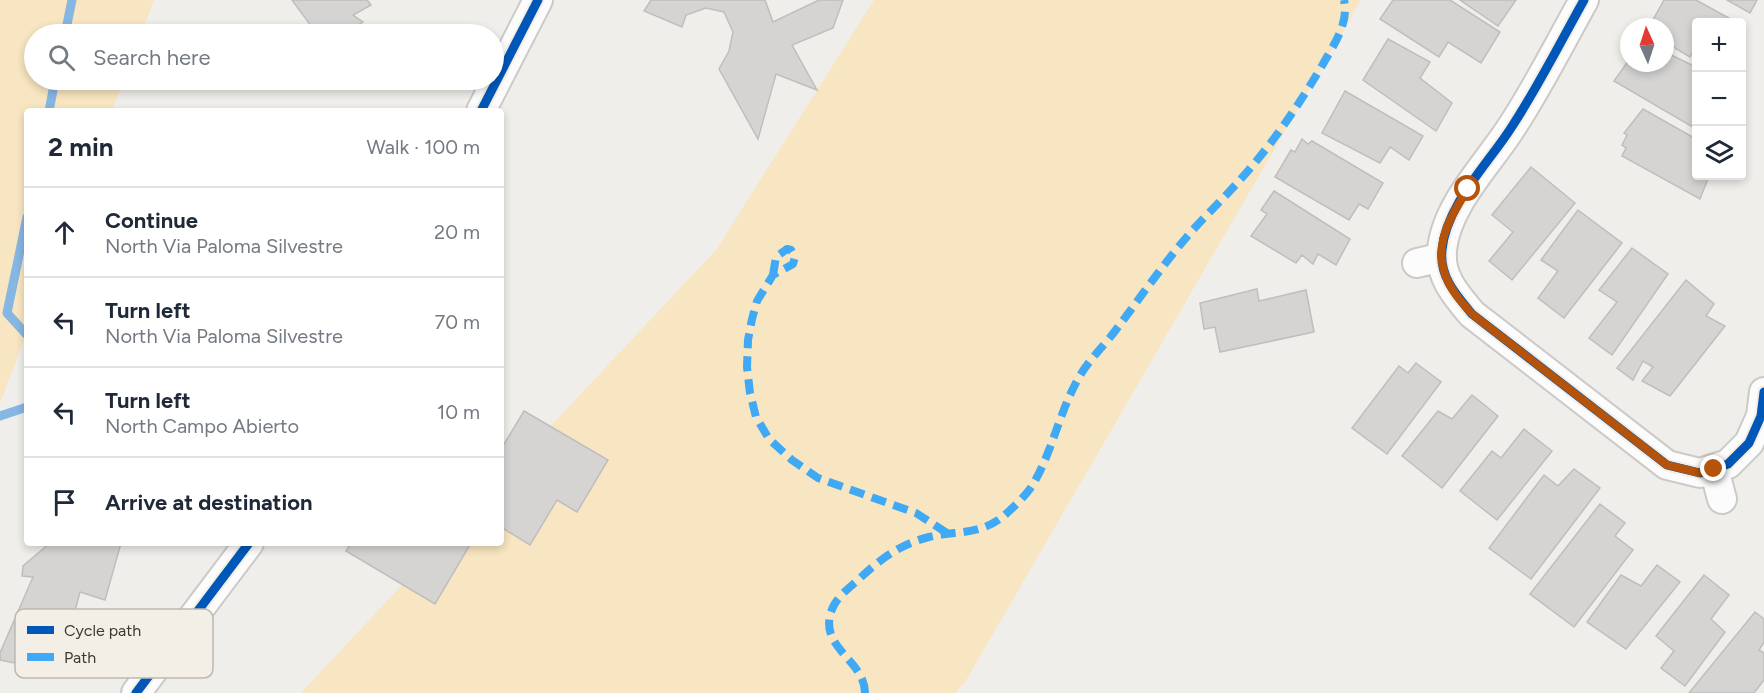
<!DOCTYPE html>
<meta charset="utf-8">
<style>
:root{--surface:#fff;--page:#f6f6f7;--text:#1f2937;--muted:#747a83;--line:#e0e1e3}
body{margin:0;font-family:Figtree,sans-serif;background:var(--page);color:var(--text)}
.controls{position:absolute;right:18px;top:18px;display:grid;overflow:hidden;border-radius:6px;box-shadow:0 3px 9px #0003}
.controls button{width:54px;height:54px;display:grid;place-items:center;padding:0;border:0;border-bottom:2px solid var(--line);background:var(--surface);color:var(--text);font:30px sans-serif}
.compass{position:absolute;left:1620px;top:18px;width:54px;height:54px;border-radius:50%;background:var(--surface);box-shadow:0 3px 9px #0003;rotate:357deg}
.stop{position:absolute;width:18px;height:18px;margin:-14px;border:4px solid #b45309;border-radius:50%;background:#fff}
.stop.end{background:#b45309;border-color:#fff;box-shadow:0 2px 6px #0008}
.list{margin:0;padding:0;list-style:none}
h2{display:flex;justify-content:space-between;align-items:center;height:78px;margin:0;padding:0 24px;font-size:26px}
h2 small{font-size:20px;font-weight:400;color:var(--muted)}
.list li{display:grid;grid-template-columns:39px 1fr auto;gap:18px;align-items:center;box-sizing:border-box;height:90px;padding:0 24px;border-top:2px solid var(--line)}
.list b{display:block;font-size:22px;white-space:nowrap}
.list p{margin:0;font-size:20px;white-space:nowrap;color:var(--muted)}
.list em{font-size:20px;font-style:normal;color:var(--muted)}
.icon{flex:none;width:33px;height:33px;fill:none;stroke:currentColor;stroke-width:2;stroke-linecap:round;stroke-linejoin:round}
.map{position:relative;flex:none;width:1764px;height:693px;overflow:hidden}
.search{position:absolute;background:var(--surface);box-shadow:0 3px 9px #0003;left:24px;top:24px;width:480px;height:66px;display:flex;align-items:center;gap:15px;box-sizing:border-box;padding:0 21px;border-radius:33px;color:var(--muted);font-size:22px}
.panel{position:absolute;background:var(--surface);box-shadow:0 3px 9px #0003;left:24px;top:108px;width:480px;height:438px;border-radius:6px}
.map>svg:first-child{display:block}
.green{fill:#f8e5c1}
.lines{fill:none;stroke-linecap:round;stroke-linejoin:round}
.stream{stroke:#86b6e2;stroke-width:9}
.building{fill:#d6d4d3;stroke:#c0bdbd;stroke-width:1.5}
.street-casing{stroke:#cccac6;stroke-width:32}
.street{stroke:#fdfcfc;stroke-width:28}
.quiet{stroke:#3fa9f5;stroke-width:8;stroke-dasharray:15 8;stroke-linecap:butt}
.cycleway-casing{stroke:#f4efe6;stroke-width:13}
.cycleway{stroke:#0057b8;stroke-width:9}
.route{stroke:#b45309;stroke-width:8}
.key{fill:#f4efe6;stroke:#bcb8b1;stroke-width:1.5}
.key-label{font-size:16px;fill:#3b3936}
</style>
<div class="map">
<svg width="1764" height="693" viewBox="0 0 1764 693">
<rect width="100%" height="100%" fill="#f0eeea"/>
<g class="green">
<polygon points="0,0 154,0 141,34 34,34 34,80 124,80 112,111 27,111 27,332 0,403"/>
<polygon points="874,0 1361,0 965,682 955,693 301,693 441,543 501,543 501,479 716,250"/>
</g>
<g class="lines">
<g class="stream">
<polyline points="65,34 72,0"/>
<polyline points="49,111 55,80"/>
<polyline points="27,217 7,313 27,335"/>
<polyline points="0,416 27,407"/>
</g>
</g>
<g class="building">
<polygon points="292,0 367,0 371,5 353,15 363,22 345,34 317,34"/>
<polygon points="651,0 765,0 773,22 819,0 843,0 833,28 792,45 817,90 776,74 758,139 719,69 729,51 733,32 724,12 706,8 686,15 682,27 644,11"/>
<polygon points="1393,0 1450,0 1500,32 1481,63 1448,42 1439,57 1380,19"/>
<polygon points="1460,0 1516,0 1498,26"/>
<polygon points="1664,0 1696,0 1736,22 1696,22 1696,46 1690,57 1665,42 1665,27 1649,27"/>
<polygon points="1727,0 1757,0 1750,13"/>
<polygon points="1388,39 1430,62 1420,78 1452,103 1436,131 1363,80"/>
<polygon points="1665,52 1696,67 1696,129 1614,81 1629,60 1629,63 1665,63"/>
<polygon points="1345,91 1423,136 1409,160 1390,147 1380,163 1322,133"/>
<polygon points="1643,109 1696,139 1696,176 1709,176 1700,199 1622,156 1626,148 1622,145 1627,135 1624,133"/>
<polygon points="1302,139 1308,144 1312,141 1383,183 1368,209 1359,204 1349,220 1275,177 1291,150 1295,152"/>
<polygon points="1531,167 1575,203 1512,280 1489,261 1513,232 1492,215"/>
<polygon points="1274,191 1350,239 1336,265 1318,254 1313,264 1302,255 1296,263 1251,236 1267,214 1261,210"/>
<polygon points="1578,210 1622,243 1564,318 1538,298 1558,271 1541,260"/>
<polygon points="1632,248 1668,274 1612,355 1589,338 1617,302 1599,290"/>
<polygon points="1686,280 1714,304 1706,316 1725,326 1670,396 1642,381 1653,367 1643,361 1633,380 1617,368"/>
<polygon points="1257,289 1259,301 1306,290 1314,332 1220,352 1215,327 1204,329 1200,303"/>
<polygon points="1416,363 1441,382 1387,454 1352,428 1399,366 1408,373"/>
<polygon points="1472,395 1498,416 1442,488 1402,456 1438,411 1452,419"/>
<polygon points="524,411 608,460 577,512 557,500 530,545 501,527 501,449"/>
<polygon points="1524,429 1552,451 1497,520 1460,491 1492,451 1501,458"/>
<polygon points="1574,469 1600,488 1531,579 1489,548 1544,475 1558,486"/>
<polygon points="1600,504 1625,523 1615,536 1633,550 1574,627 1530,594"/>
<polygon points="50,543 121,543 105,600 80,592 59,672 0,660 0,653 33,577 22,576 23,566"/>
<polygon points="351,543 471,543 435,604 346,551"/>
<polygon points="1657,565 1680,582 1626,649 1587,622 1621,575 1641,586"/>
<polygon points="1704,575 1729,595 1711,619 1725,632 1685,686 1661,668 1674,651 1656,636"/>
<polygon points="1755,612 1764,619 1764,642 1759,650 1764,653 1764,680 1754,693 1689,693"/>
</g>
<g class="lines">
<g class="street-casing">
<g id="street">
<path d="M1584,0C1560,43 1538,87 1511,128C1488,164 1446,205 1442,250C1439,276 1456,295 1472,314L1667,465L1700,473L1728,464L1749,443L1761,416L1764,392"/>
<polyline points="481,111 538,0"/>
<polyline points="1417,263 1442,257"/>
<polyline points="1714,469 1722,499"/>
<polyline points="136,693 249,543"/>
</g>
</g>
<use href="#street" class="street"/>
<g class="quiet">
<polyline points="773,275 776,257 787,249 791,250 795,257 793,264 773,275 757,301 752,319 748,340 747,367 750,393 756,417 769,439 792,460 818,478 916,513 950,535"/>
<path d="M865,693C865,659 815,647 833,607C838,596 849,588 858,580C879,560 900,544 929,537C959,530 982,536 1007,513C1015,506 1026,495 1032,486C1052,453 1059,413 1078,379C1087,362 1103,347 1115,331C1140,298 1164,263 1191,232C1207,214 1224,198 1239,181C1271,146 1299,105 1323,64C1334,44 1349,24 1344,0"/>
</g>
<g class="cycleway-casing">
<g id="cycleway">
<path d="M1584,0C1560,43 1538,87 1511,128C1488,164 1446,205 1442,250C1439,276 1456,295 1472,314L1667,465L1700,473L1728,464L1749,443L1761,416L1764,392"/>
<polyline points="481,111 538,0"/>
<polyline points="136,693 249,543"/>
</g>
</g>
<use href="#cycleway" class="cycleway"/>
</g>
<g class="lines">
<path class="route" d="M1468,189C1447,222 1428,254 1454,292C1459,300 1466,307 1472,314L1667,465L1700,473L1714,469"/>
</g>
<rect x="15" y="609" width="198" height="69" rx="9" class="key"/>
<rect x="27" y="626" width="27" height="8" fill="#0057b8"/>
<rect x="27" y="653" width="27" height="8" fill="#3fa9f5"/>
<g class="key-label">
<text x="64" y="636">Cycle path</text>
<text x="64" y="663">Path</text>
</g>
</svg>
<div class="controls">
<button>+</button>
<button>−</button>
<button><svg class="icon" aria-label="layers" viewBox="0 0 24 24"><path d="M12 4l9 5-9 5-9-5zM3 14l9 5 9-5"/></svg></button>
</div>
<svg class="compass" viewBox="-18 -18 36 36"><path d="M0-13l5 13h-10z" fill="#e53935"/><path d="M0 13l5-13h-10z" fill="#747a83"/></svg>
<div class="stop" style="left:1468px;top:189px"></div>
<div class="stop end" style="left:1714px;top:469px"></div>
<div class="search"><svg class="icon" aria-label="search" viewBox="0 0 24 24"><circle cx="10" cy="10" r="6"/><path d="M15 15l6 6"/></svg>Search here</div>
<section class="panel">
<h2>2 min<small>Walk · 100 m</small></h2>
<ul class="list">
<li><svg class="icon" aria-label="ahead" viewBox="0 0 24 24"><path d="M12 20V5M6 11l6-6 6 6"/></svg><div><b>Continue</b><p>North Via Paloma Silvestre</p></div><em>20 m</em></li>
<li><svg class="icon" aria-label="left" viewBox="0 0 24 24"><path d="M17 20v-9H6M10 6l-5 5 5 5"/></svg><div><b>Turn left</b><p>North Via Paloma Silvestre</p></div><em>70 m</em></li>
<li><svg class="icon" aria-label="left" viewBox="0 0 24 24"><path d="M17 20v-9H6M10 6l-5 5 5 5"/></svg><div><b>Turn left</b><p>North Campo Abierto</p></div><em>10 m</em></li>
<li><svg class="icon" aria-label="arrive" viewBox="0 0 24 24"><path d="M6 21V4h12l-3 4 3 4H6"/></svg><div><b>Arrive at destination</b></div></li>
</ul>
</section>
</div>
